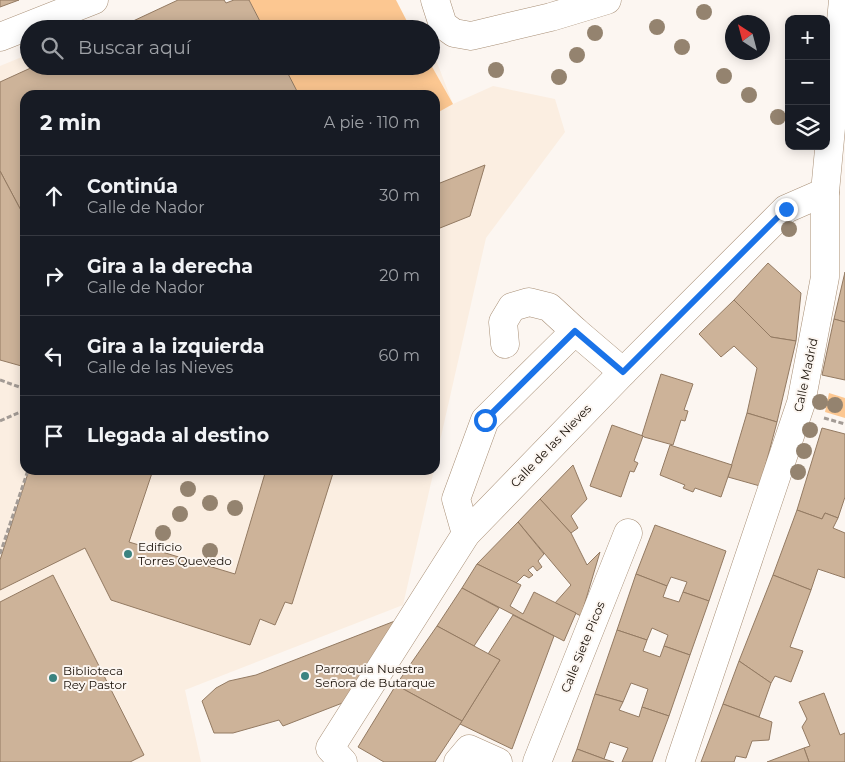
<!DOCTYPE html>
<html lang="es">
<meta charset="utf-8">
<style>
:root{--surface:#171b24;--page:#20242c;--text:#f1f3f6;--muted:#9ea1a6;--line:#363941}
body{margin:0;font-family:Montserrat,sans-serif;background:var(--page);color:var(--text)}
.controls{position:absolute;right:15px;top:15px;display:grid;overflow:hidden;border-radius:10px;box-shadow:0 2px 12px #0003}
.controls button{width:45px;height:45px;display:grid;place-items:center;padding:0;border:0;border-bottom:1px solid var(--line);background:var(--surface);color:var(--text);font:25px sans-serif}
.compass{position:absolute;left:725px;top:15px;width:45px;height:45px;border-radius:50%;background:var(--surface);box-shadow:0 2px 12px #0003;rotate:324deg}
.stop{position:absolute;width:15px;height:15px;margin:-11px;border:4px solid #1a73e8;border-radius:50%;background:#fff}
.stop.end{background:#1a73e8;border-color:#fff;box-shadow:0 1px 5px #0008}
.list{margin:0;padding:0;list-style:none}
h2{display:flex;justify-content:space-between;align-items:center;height:65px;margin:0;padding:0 20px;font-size:21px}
h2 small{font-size:16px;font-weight:400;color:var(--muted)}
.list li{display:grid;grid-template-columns:32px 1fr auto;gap:15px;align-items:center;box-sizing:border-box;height:80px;padding:0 20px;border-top:1px solid var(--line)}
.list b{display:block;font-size:19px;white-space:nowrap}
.list p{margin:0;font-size:16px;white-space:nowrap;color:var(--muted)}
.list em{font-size:16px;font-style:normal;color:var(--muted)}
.icon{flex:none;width:28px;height:28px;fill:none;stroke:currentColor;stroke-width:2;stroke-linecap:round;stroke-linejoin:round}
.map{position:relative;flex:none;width:845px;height:762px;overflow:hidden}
.search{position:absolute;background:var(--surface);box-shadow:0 2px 12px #0003;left:20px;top:20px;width:420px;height:55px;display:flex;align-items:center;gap:12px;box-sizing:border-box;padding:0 18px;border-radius:28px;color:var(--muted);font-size:19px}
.panel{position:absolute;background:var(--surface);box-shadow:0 2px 12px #0003;left:20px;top:90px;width:420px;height:385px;border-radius:15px}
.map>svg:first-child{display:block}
.built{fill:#fbeee1}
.green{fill:#fcc791}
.building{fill:#cdb399;stroke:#937a62}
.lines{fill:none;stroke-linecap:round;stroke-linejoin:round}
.minor-casing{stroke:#a88f76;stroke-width:29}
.path{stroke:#a39b95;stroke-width:3;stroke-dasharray:5 2.5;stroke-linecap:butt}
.minor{stroke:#fff;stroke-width:28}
.tree{fill:#94836f}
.route{stroke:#1a73e8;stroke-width:6}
.poi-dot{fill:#3b8380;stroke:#fcf6f1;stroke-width:2}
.labels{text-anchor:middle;stroke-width:4;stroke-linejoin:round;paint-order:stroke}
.street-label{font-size:12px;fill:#170e05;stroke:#fcf6f1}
.poi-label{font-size:12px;fill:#170e05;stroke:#fcf6f1;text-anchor:start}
</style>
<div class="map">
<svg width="845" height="762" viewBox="0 0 845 762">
<rect width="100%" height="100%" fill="#fcf6f1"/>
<polygon class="built" points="431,47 453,104 493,86 555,99 565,132 486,238 435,463 435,95 25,95 25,470 434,470 403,605 185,690 201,762 0,762 0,66 29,54 29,66 431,66"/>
<g class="green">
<polygon points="249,0 396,0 411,29 264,29"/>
<polygon points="431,65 453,104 435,114 435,95 299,95 284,66 431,66"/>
<polygon points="829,393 845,398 845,418 825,412"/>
</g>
<g class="building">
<polygon points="0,0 19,0 0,7"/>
<polygon points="178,0 224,0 226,3 234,0 249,0 264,29 116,29"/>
<polygon points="35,66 284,66 299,95 25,95 25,218 0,171 0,82"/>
<polygon points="485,165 470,216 435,230 435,185"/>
<polygon points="0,171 25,218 25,367 0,360"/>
<polygon points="768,263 801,293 796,341 771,337 734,300"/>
<polygon points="845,272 845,322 834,319"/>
<polygon points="734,300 771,337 796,341 777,422 747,413 757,368 734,346 721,357 699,334"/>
<polygon points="834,319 845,322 845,380 822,375"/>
<polygon points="661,374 693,384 684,410 688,411 685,421 681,420 673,445 644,437 642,435"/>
<polygon points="747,413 777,422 760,486 728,477"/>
<polygon points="612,425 643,436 634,461 638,463 634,472 630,471 621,497 590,486"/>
<polygon points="822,428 845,434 845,497 838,518 825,513 822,519 797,510"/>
<polygon points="670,445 732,465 721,497 695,488 693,492 683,488 685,485 660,475"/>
<polygon points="573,465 587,499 571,516 578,528 571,533 540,499"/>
<polygon points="29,470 153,470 129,542 235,574 266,470 334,470 292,604 285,602 275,625 260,619 250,645 111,600 85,548 0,590 0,560"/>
<polygon points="540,499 571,533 587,565 600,552 581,616 555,603 571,585 518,522"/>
<polygon points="797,510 822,519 825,513 838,518 833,528 845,533 845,578 818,569 811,590 773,575"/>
<polygon points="518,522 544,554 538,561 542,567 537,571 533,566 528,570 533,575 529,578 524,575 516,583 477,564"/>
<polygon points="655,525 726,551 709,601 683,592 687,582 671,577 667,586 636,574"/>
<polygon points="477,564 521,585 510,606 523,614 534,592 576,613 564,641 462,588"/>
<polygon points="636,574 667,586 663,597 679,602 683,592 709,601 690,655 664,646 668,635 652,628 647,640 617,630"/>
<polygon points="53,575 144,755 130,762 0,762 0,602"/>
<polygon points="773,575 811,590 790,647 803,651 791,682 775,676 771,683 739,661"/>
<polygon points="462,588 499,608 474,646 437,626"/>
<polygon points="513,615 554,636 512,749 460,724 500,660 488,654"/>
<polygon points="400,619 345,702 283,726 279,720 233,733 214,733 202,701 216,688 229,681 256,675"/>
<polygon points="437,626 500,660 462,721 396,685"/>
<polygon points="617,630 647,640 643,651 660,657 664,646 690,655 669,716 642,707 648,689 631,683 623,702 595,694"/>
<polygon points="739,661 771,683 759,717 723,704"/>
<polygon points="396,685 462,721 435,762 384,762 358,747"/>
<polygon points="824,693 840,735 845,733 845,762 809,762 804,748 810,746 802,727 807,719 799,702"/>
<polygon points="595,694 623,702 619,710 639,717 642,707 669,716 652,762 622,762 628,748 610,742 604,759 577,749"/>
<polygon points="723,704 772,722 769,740 752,741 746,758 736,756 734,762 701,762"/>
<polygon points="804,748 809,762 767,762"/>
<polygon points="577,749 604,759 614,762 572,762"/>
</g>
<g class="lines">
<g class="minor-casing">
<g id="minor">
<polyline points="435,0 443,25 454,33 471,36 551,17 607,0"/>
<polyline points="0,37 94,0"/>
<polyline points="505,344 503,322 512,307 529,302 549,307 575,331"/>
<polyline points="466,534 456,499 485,420 575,331 623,372"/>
<polyline points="343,762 330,748 466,534 623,372 786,209 825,192"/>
<polyline points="458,762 469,749 498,762"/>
<polyline points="537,762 628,533"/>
<polyline points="680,762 801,403 825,277 825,192 843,0"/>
</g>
</g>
<g class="path">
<polyline points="0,380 25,389"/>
<polyline points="824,418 845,424"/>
<polyline points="0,421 25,410"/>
<polyline points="0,554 28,470"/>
</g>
<use href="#minor" class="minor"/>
</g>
<g class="tree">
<circle cx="704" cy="12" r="8"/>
<circle cx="657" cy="27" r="8"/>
<circle cx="595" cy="33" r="8"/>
<circle cx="682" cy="47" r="8"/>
<circle cx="577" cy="55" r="8"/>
<circle cx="496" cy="70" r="8"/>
<circle cx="724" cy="76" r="8"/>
<circle cx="559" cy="77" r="8"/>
<circle cx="749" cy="95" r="8"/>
<circle cx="778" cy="117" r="8"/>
<circle cx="789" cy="229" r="8"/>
<circle cx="820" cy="402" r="8"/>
<circle cx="835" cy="405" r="8"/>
<circle cx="810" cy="430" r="8"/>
<circle cx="804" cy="451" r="8"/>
<circle cx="798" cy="472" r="8"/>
<circle cx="188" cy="489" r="8"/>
<circle cx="210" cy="503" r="8"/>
<circle cx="235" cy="508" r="8"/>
<circle cx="180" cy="514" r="8"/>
<circle cx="163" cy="533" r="8"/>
<circle cx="210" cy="551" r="8"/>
</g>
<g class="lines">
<polyline class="route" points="485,420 575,331 623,372 786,209"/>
</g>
<g class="poi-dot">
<circle cx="128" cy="554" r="5"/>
<circle cx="305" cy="676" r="5"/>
<circle cx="53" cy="678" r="5"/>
</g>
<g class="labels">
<g class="street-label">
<text transform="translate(806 375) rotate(-78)" y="4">Calle Madrid</text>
<text transform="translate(551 446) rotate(-46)" y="4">Calle de las Nieves</text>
<text transform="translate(583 647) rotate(-68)" y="4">Calle Siete Picos</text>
</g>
<g class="poi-label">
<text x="138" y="551">Edificio<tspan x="138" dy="14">Torres Quevedo</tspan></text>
<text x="315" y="673">Parroquia Nuestra<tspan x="315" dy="14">Señora de Butarque</tspan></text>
<text x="63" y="675">Biblioteca<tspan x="63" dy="14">Rey Pastor</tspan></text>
</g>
</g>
</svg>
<div class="controls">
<button>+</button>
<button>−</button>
<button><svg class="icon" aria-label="layers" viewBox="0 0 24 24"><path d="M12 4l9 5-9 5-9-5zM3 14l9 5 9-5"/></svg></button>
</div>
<svg class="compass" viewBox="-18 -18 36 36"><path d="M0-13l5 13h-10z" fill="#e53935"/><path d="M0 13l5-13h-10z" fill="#9ea1a6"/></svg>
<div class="stop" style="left:485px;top:420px"></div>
<div class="stop end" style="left:786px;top:209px"></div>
<div class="search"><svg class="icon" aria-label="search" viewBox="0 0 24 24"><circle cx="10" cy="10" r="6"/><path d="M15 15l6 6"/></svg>Buscar aquí</div>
<section class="panel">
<h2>2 min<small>A pie · 110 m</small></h2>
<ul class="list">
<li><svg class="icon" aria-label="ahead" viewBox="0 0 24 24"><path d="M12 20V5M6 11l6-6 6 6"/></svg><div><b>Continúa</b><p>Calle de Nador</p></div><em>30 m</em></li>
<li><svg class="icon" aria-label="right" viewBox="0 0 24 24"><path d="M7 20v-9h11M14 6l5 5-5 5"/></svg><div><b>Gira a la derecha</b><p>Calle de Nador</p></div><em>20 m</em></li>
<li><svg class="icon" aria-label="left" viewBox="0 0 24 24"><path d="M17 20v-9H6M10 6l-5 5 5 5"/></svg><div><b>Gira a la izquierda</b><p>Calle de las Nieves</p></div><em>60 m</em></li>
<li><svg class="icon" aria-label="arrive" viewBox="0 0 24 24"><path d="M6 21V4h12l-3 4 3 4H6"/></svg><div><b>Llegada al destino</b></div></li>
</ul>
</section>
</div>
